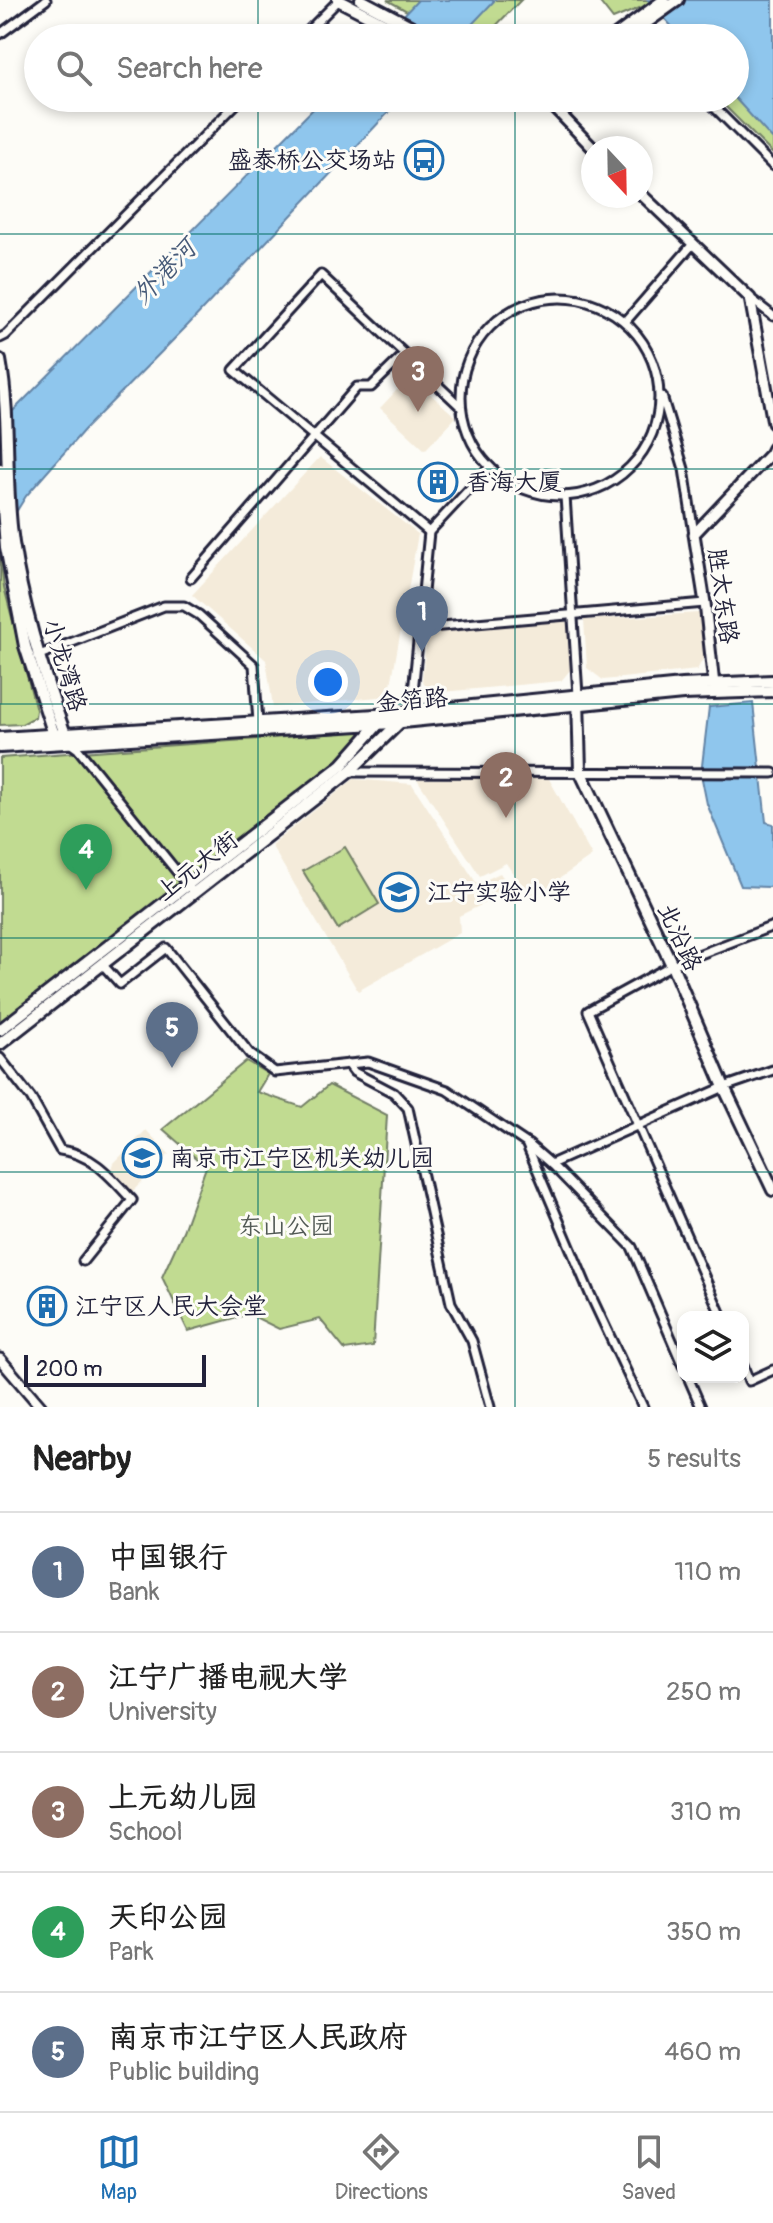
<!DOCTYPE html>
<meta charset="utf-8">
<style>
:root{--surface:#fff;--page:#f6f6f6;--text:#222;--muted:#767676;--line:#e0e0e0;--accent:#1f6fb2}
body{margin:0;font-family:Pangolin,"LXGW WenKai TC",sans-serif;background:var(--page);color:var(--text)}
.controls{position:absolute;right:24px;bottom:24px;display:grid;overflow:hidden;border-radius:16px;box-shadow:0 4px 12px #0003}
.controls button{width:72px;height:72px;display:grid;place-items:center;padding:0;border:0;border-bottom:2px solid var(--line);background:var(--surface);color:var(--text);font:40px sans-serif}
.compass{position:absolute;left:581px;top:136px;width:72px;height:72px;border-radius:50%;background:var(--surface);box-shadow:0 4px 12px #0003;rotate:158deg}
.scale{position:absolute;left:24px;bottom:20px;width:182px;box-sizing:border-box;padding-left:8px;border:4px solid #22223b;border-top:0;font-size:22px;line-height:28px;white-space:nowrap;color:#22223b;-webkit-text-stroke:6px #fdfcf7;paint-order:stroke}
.you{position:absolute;left:328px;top:682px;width:28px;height:28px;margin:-20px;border:6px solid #fff;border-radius:50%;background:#1a73e8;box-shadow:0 0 0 12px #1a73e833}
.badge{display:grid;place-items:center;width:52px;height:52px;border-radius:50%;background:var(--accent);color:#fff;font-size:26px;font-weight:700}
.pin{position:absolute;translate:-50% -66px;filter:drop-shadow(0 2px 4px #0008)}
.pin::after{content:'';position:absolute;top:42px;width:28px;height:24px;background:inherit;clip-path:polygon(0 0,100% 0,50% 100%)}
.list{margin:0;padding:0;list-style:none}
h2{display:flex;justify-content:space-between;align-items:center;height:104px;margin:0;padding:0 32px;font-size:34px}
h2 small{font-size:26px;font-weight:400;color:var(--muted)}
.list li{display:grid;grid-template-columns:52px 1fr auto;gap:24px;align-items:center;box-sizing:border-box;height:120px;padding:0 32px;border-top:2px solid var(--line)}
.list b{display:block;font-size:30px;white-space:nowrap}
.list p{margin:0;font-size:26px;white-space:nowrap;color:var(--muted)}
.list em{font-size:26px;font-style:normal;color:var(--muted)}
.icon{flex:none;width:44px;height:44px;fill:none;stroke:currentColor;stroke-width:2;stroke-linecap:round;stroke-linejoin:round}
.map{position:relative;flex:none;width:773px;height:1407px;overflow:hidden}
.search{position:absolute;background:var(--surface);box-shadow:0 4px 12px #0003;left:24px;right:24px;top:24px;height:88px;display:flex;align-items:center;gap:20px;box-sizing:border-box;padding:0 28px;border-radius:44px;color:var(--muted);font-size:30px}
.sheet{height:704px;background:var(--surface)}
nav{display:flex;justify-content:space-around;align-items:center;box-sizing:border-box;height:112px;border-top:2px solid var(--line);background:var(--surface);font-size:22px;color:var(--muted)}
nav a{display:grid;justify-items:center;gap:4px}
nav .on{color:var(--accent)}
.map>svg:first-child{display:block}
.built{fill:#f4ebda}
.green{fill:#c1db91;stroke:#727e66;stroke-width:2}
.water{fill:#8fc6ed;stroke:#6384a6;stroke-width:2}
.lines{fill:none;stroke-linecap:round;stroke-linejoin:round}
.minor-casing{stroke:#22223b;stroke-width:13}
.tertiary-casing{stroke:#22223b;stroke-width:15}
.secondary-casing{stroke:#22223b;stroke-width:16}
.minor{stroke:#fdfcf7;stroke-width:7}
.tertiary{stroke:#fdfcf7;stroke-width:9}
.secondary{stroke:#fdfcf7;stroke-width:10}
.grid{fill:none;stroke:#0f766e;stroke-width:2;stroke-opacity:0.55}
.labels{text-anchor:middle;stroke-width:6;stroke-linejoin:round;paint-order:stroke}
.poi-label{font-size:24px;fill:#22223b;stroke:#fdfcf7;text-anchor:start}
.street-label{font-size:24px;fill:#22223b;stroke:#fdfcf7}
.park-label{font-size:24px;fill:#525a55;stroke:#fdfcf7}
.water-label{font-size:26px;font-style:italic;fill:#485b79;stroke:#fdfcf7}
</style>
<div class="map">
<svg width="773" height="1407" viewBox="0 0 773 1407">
<rect width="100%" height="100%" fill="#fdfcf7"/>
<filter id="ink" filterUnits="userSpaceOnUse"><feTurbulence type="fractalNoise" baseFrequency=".0125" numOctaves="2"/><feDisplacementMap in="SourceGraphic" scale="16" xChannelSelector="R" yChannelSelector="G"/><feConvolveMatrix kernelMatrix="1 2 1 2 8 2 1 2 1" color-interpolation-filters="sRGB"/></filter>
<g filter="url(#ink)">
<g class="built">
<polygon points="410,376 456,417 425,450 380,408"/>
<polygon points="320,457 418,534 389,696 273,707 266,660 192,595"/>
<polygon points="699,613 706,653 697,670 603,680 587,668 584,620"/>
<polygon points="569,621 571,669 561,681 431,693 422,681 427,633"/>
<polygon points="548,777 592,856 530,899 506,863 480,876 417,779"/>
<polygon points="354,779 412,784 477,884 500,873 508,885 493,899 459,916 460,933 358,991 271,845"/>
<polygon points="146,1130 169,1154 132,1192 111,1172 114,1163"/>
</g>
<g class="green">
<polygon points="387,0 521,0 484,38 456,38"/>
<polygon points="598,0 652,0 642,7 613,19"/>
<polygon points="773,78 773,154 717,98 735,98 735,83"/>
<polygon points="0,555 4,587 36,710 35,717 22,724 0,725"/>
<polygon points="365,731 339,762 2,1022 0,1019 0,758"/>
<polygon points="345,847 379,904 338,929 303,871"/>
<polygon points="246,1061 268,1074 257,1092 302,1107 329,1085 387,1115 373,1346 345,1350 320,1319 279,1329 249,1314 188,1331 162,1277 183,1231 206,1167 163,1129"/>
</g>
<g class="water">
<polygon points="418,0 495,0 459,38 382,38"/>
<polygon points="648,0 773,0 773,140 735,98 735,38 682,38"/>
<polygon points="324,98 402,98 188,325 84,430 26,496 0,538 0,424"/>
<polygon points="753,703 766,822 773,824 773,886 769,887 741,886 707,804 701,774 709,707"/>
</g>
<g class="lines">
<g class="minor-casing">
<g id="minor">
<polyline points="0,34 46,0"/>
<polyline points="301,38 339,0"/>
<polyline points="705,98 773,166"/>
<circle cx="560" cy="397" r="99"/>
<polyline points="750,298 773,316"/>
<polyline points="626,321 693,244"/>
<polyline points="0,338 6,335 242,98"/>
<polyline points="662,396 684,469 694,534"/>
<polyline points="565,496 578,695"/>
<polyline points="429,532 234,370 321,275 461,407"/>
<polyline points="191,578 357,387 371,387 405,354"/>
<polyline points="419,628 705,603"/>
<polyline points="37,656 164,606 184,606 199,615 254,665 258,722"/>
<polyline points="411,712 429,532 490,467"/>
<polyline points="71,744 78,749 190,888"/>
<polyline points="349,772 773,773"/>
<polyline points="103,965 120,984 166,948 250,1054 275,1072 368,1062 447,1090 526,1143 590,1294 643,1407"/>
<path d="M0,1058L31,1098L60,1150C93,1154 111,1177 132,1200L83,1261"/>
<polyline points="348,1064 354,1072 394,1093 408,1108 451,1303 472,1341 490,1407"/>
<polyline points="528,1144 551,1164 632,1247 683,1366"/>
<polyline points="551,1164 724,1087 773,1070"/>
<polyline points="722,1317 588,1011 672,965 773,926"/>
<polyline points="743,1366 749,1381 773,1370"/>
<polyline points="688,1377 701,1407"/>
</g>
</g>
<g class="tertiary-casing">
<g id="tertiary">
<polyline points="546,99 593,148"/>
<polyline points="641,194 750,298 773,423"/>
<polyline points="714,685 705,603 694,534 770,454 773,448"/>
<polyline points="0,1359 41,1407"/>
</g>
</g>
<g class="secondary-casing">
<g id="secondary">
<polyline points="338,0 412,38"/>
<polyline points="361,0 433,38"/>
<polyline points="613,38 664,0"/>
<polyline points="625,38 678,0"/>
<polyline points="533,98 548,104 554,98"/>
<path d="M0,360C11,420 4,482 13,543C23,609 43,674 66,737"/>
<polyline points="0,469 6,547 25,646 54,735 60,738"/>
<polyline points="578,698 580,771 672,965 724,1087 773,1190"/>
<polyline points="0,738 392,714 682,685 773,681"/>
<polyline points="0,747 392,723 683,694 773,691"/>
<polyline points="0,1030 342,765 380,722"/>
<polyline points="0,1044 349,772 400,722"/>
</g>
</g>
<use href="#minor" class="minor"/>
<use href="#tertiary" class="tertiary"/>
<use href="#secondary" class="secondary"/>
</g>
</g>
<path class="grid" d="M258,0V38M515,0V38M258,98V1407M515,98V1407M0,234H773M0,469H773M0,704H773M0,938H773M0,1172H773"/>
<defs>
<g id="bus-ring" transform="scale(2)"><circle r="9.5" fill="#fdfcf7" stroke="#1f6fb2" stroke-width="1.5"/><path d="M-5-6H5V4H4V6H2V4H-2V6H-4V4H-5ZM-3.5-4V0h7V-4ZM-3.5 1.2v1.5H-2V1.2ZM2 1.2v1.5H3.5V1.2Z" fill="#1f6fb2"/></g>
<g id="building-ring" transform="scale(2)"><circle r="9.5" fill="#fdfcf7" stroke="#1f6fb2" stroke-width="1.5"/><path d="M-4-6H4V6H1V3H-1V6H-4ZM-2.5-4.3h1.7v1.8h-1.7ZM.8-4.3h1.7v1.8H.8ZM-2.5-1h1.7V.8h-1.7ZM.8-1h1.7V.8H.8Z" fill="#1f6fb2"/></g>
<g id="school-ring" transform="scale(2)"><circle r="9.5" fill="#fdfcf7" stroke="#1f6fb2" stroke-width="1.5"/><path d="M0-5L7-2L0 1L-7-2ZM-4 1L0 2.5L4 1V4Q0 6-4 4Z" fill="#1f6fb2"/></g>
</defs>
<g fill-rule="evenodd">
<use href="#bus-ring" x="424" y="160"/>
<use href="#building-ring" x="438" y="482"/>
<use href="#school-ring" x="399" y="892"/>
<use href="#school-ring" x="142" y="1158"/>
<use href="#building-ring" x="47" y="1306"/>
</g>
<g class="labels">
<g class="poi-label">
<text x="396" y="168" text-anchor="end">盛泰桥公交场站</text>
<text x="466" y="490">香海大厦</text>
<text x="427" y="900">江宁实验小学</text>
<text x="170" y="1166">南京市江宁区机关幼儿园</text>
<text x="75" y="1314">江宁区人民大会堂</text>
</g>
<g class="street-label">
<text transform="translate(723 596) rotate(82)" y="8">胜太东路</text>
<text transform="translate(65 665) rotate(73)" y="8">小龙湾路</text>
<text transform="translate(412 700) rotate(-5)" y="8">金箔路</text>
<text transform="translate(197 866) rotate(-38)" y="8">上元大街</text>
<text transform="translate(680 937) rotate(65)" y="8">北沿路</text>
</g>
<g class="park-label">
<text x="286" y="1234">东山公园</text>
</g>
<g class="water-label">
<text transform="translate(164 271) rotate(-46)" y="9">外港河</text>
</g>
</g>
</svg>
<div class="controls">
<button><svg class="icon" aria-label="layers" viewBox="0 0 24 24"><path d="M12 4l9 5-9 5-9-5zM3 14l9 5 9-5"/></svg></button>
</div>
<svg class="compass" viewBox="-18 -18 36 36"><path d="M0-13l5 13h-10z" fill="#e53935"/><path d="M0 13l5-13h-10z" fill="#767676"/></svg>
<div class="scale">200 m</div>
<div class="you"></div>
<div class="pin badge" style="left:422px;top:652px;background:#5c6f8a">1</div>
<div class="pin badge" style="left:506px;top:818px;background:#8d6e63">2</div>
<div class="pin badge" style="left:418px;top:412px;background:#8d6e63">3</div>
<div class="pin badge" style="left:86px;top:890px;background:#2e9e5b">4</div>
<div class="pin badge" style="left:172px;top:1068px;background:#5c6f8a">5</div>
<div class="search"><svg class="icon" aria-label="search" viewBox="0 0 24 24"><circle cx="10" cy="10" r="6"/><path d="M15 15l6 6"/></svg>Search here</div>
</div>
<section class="sheet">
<h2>Nearby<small>5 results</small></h2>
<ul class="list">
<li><span class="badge" style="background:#5c6f8a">1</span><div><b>中国银行</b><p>Bank</p></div><em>110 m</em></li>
<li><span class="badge" style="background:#8d6e63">2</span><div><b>江宁广播电视大学</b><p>University</p></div><em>250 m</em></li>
<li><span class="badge" style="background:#8d6e63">3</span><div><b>上元幼儿园</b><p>School</p></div><em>310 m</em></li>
<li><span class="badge" style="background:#2e9e5b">4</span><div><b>天印公园</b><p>Park</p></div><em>350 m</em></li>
<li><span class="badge" style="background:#5c6f8a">5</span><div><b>南京市江宁区人民政府</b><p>Public building</p></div><em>460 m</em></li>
</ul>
</section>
<nav>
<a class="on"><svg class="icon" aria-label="map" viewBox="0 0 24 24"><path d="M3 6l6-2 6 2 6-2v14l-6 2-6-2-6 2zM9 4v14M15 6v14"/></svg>Map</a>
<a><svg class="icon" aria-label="directions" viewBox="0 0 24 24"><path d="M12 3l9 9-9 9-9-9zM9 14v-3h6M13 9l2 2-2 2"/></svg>Directions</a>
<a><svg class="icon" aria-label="saved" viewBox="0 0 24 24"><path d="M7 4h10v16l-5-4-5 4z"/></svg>Saved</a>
</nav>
